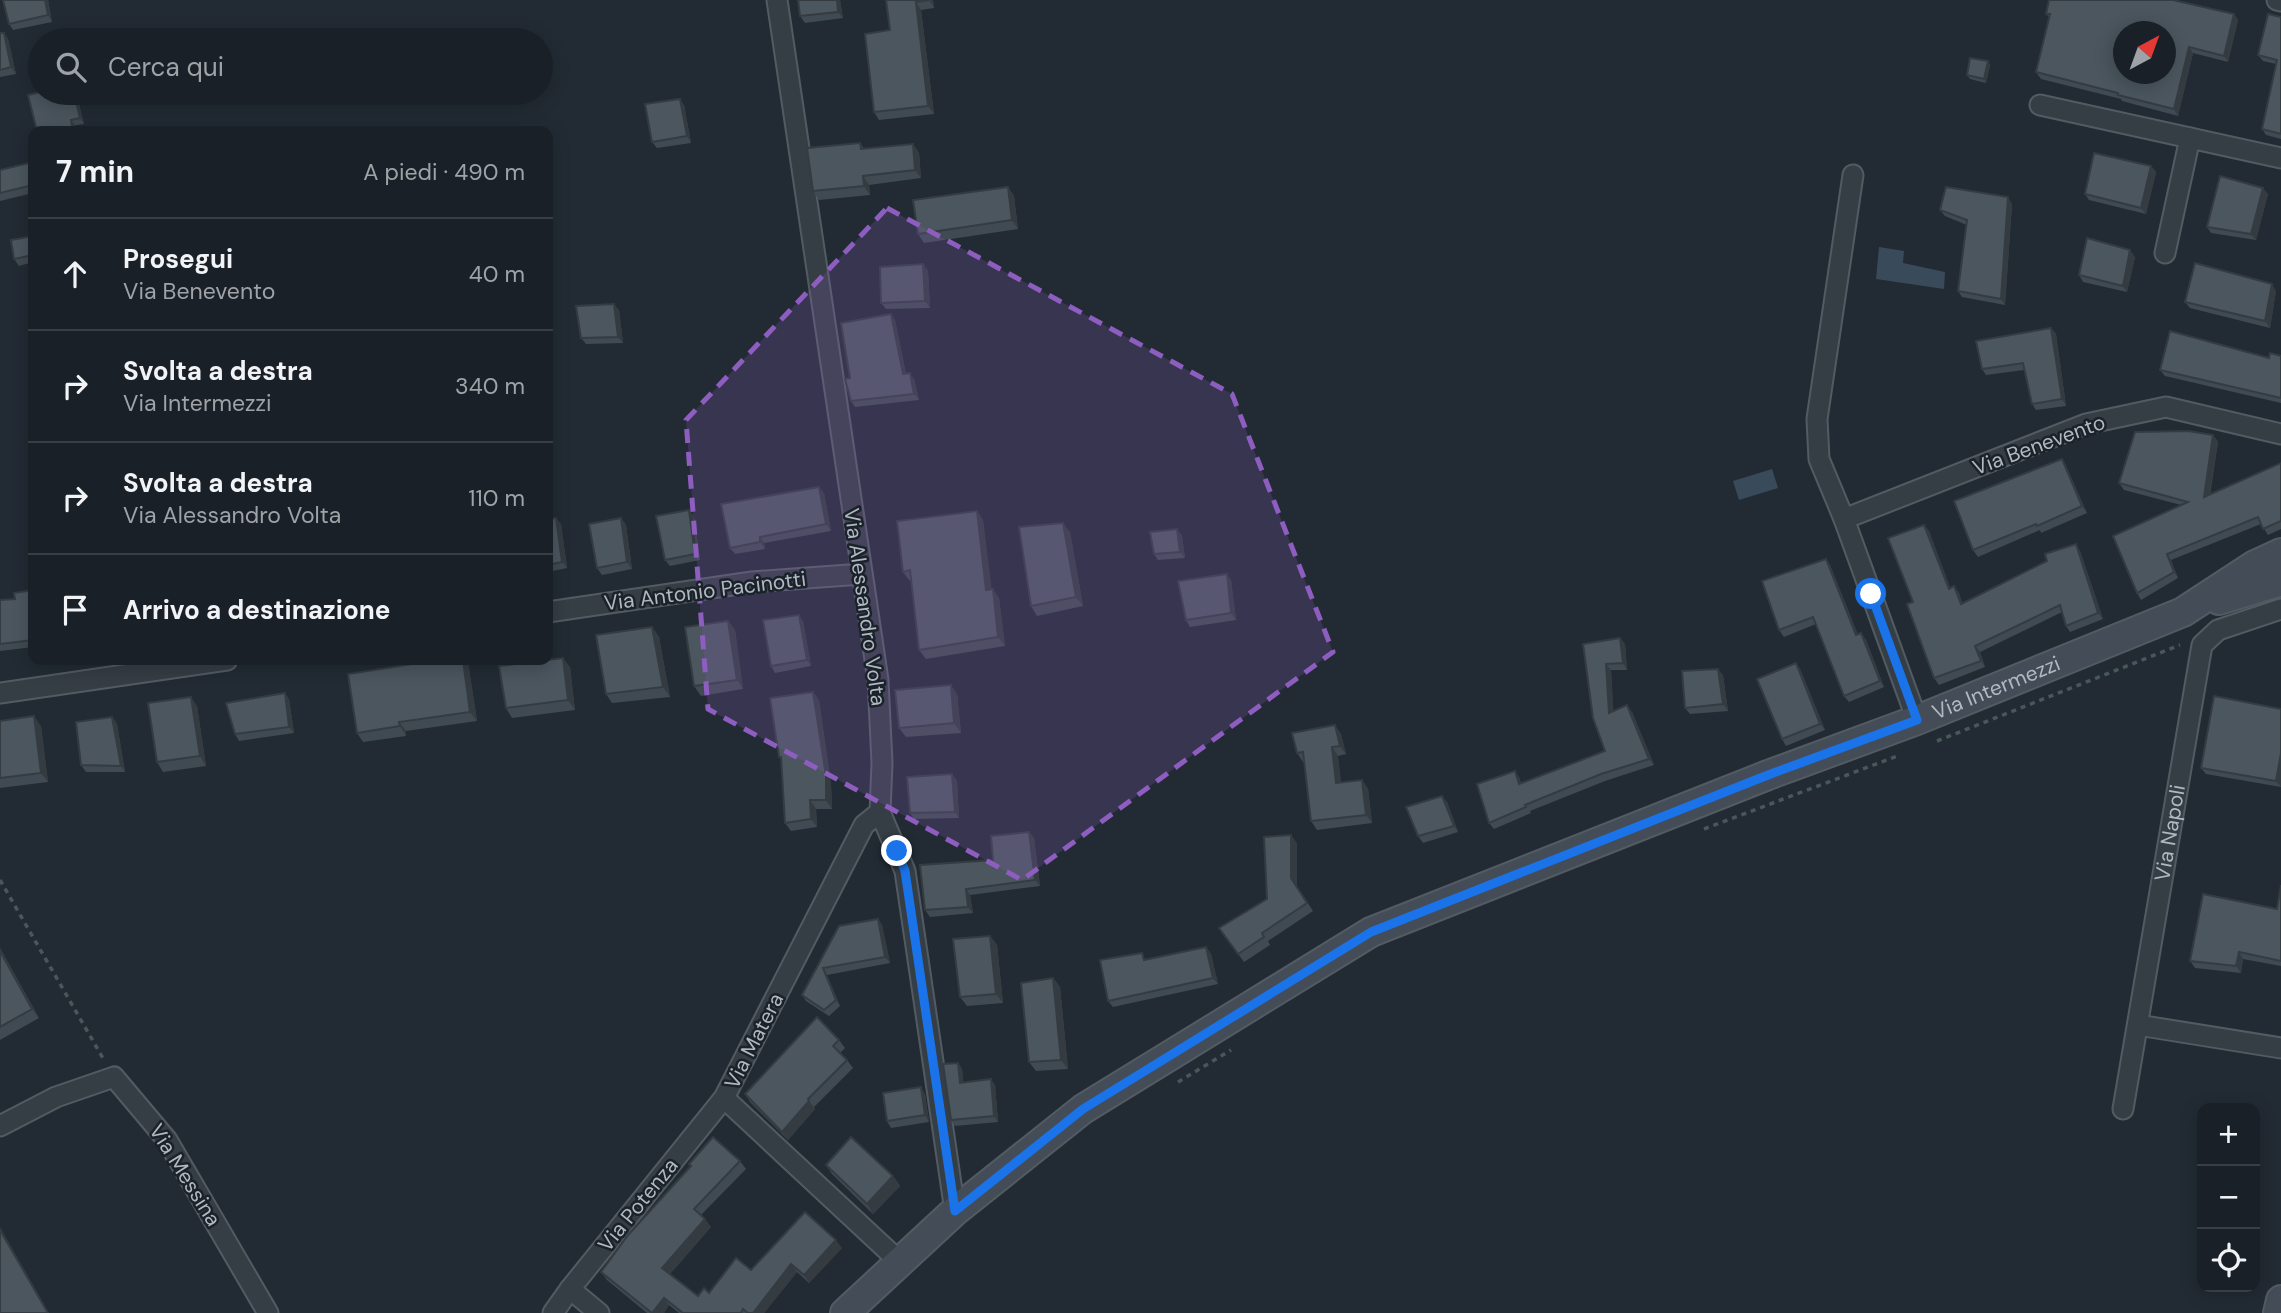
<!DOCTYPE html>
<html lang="it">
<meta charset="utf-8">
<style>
:root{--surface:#1a2027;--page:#23282f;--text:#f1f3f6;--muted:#9fa3a7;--line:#383e44}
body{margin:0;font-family:"DM Sans",sans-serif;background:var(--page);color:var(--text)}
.controls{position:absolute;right:21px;bottom:21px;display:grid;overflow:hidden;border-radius:14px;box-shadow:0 4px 18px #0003}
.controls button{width:63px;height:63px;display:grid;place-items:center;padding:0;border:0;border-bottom:2px solid var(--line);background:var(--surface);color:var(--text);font:35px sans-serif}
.compass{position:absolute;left:2113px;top:21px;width:63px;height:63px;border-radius:50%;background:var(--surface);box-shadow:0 4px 18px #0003;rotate:41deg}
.stop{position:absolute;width:21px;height:21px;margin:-16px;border:5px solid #1a73e8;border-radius:50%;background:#fff}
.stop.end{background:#1a73e8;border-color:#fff;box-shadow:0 2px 7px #0008}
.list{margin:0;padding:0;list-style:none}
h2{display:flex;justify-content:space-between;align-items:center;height:91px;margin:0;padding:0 28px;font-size:30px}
h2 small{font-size:23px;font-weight:400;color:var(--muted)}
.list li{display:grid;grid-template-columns:46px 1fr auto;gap:21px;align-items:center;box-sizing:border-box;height:112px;padding:0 28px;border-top:2px solid var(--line)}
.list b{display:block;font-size:26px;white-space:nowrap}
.list p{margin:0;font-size:23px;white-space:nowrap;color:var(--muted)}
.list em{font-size:23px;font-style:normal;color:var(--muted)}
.icon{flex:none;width:38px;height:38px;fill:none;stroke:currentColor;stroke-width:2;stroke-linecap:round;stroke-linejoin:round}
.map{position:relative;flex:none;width:2281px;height:1313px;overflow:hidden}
.search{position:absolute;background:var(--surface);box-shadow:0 4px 18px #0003;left:28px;top:28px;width:525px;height:77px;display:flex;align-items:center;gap:18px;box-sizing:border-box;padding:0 24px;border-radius:38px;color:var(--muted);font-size:26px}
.panel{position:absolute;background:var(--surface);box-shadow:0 4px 18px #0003;left:28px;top:126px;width:525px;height:539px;border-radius:14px}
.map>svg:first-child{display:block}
.water{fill:#394a5b}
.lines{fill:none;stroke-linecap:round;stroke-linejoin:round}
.street-casing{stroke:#535b62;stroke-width:23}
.secondary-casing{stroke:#535b62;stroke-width:32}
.path{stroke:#485859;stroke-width:3.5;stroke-dasharray:5 5;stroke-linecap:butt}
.street{stroke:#353d45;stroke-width:19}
.secondary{stroke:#444d57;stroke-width:28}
.wall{fill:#404a52}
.shaded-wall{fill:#343c42}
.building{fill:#4b565f;stroke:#343c42;stroke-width:2;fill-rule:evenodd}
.route{stroke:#1a73e8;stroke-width:9}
.marked{fill:#8e5dc0;fill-opacity:0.2;stroke:#8e5dc0;stroke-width:5;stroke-dasharray:14 9;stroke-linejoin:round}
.labels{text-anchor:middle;stroke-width:5;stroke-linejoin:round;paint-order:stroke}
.street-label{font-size:21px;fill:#b0b8c1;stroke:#1b2229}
</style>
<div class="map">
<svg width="2281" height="1313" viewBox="0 0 2281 1313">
<rect width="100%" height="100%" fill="#222b34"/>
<g class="water">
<polygon points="1879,247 1904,251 1903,263 1945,272 1944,289 1876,279"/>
<polygon points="1772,469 1778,488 1739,500 1733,481"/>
</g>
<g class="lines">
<g class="street-casing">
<g id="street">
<polyline points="777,0 878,680 882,763 880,812 905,871 955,1211"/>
<polyline points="2277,0 2281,1"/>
<polyline points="2040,105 2281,158"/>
<polyline points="1853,175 1817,419 1819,459 1844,519 1917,720"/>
<polyline points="2165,253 2190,138"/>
<polyline points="1844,519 2086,424 2166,407 2281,434"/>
<polyline points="548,612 752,582 862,574"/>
<polyline points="0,693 227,660"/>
<polyline points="2138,1025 2281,1048"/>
<polyline points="724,1098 900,1262"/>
<path id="s1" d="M2123,1109L2202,645L2218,630L2281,609"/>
<polyline points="0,1126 56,1097 114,1077 167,1140 268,1313"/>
<polyline points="570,1289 599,1313"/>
<polyline points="553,1313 570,1289 724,1098 864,825 880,812"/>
</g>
</g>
<g class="secondary-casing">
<g id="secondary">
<polyline points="2219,600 2281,581"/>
<path id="s2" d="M845,1313L955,1211L1083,1109L1371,932L1768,775L1917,720L2183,612L2255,565L2281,553"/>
<polyline points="2278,1313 2281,1300"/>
</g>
</g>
<g class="path">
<polyline points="1937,741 2180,645"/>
<polyline points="1704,829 1900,755"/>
<polyline points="0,880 104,1060"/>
<polyline points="1178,1082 1231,1050"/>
</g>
<use href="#street" class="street"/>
<use href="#secondary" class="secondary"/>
</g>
<g class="wall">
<polygon points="48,0 52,22 13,30 9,24"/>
<polygon points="798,0 840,0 843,18 805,23 800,16"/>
<polygon points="886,0 933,0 934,8 921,10 934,114 879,120 874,112 890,30"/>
<polygon points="2046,14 2234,14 2238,20 2228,62 2193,53 2178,116 2122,101 2121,99 2041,79 2036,72 2049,17"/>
<polygon points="2281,17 2281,139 2266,135 2262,129 2276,64 2263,61 2258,55"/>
<polygon points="0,33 8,39 16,74 0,77"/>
<polygon points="1988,61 1990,65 1986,83 1970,79 1967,75"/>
<polygon points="64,93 66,93 68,99 79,104 84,124 37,131"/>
<polygon points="684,105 691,143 657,148 652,142"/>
<polygon points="860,143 864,149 913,144 919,153 921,178 869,185 870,195 819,200 813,191"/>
<polygon points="33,162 33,193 0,201 0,170"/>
<polygon points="2151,166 2156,172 2146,214 2089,200 2085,194"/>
<polygon points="1008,187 1014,196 1018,229 924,243 918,234"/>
<polygon points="2268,194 2256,240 2211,233 2207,227"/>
<polygon points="2012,204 2005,305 1962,297 1958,291 1967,225 1945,216 1940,210"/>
<polygon points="33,236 33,262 19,266 14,259"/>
<polygon points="2135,257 2127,292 2083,282 2079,275"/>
<polygon points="923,264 928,271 930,308 886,309 881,303"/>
<polygon points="2276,291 2270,328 2190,308 2185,302"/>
<polygon points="619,310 623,343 586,344 581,338"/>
<polygon points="895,320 906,374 914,379 919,400 855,407 851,401 850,378"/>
<polygon points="2051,328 2056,334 2066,406 2036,410 2032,404 2024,370 1986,375 1982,369"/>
<polygon points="2281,356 2281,403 2165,376 2160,370"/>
<polygon points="2213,435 2218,442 2210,495 2281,463 2281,529 2268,535 2261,524 2171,560 2178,578 2141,600 2137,593 2181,505 2124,490 2119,483"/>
<polygon points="2062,459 2066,466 2087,513 2041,533 2040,530 1978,557 1973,550"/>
<polygon points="824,493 831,531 764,543 765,549 735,554 730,548"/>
<polygon points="977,511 983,520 991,589 999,598 1005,646 926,659 919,650 911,581 910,581 903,572"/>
<polygon points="694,516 700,560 670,566 665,560"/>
<polygon points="621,518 626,525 632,569 602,575 597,568"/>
<polygon points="548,519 561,524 567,568 548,572"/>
<polygon points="1924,525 1929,531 1950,588 1954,586 1959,593 1962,603 2080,551 2103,619 2070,632 2066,626 2062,612 1980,652 1985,667 1939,685 1934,678 1913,602"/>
<polygon points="1177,529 1182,536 1185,558 1158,560 1154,554"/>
<polygon points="1070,532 1083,606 1037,616 1031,606"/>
<polygon points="1826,559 1830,565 1858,635 1861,633 1866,640 1884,687 1849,702 1844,696 1816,624 1784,637 1779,630"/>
<polygon points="1231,580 1236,620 1190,627 1186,620"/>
<polygon points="33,590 33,647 0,651 0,600 15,599"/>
<polygon points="728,621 735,630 743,689 701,696 694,686"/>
<polygon points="803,621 811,666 775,673 771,666"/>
<polygon points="652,627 659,637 670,697 612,703 606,694"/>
<polygon points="1620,638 1625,644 1627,670 1611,670 1613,711 1632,712 1654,765 1605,781 1530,811 1531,813 1494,829 1489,823 1519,777 1521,783 1605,751 1583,644"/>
<polygon points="419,660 467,660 468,662 477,721 406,731 406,736 363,742 357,733 419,663"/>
<polygon points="1796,663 1800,669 1825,730 1786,746 1782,739"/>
<polygon points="570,667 575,710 512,718 506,708"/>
<polygon points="1723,675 1728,711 1690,714 1685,708"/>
<polygon points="813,692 819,700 831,784 832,809 816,809 817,827 791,831 785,823 781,760 779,757"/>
<polygon points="957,694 961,733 906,737 899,728"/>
<polygon points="289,699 294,733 239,741 235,734"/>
<polygon points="197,706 206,766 163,772 157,762"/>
<polygon points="2281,709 2281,787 2206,774 2201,768"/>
<polygon points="112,717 117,724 125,772 86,772 81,765"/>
<polygon points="0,721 41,726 48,782 0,788"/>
<polygon points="1341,734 1346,754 1338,756 1341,783 1362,780 1368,789 1372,823 1317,830 1311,821 1304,762 1303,762 1297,753"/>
<polygon points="952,774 957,781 959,818 914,819 910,813"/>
<polygon points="1447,802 1458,832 1423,843 1418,836"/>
<polygon points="1029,832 1034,838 1040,886 970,895 973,913 930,917 925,910"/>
<polygon points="1291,835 1297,844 1297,886 1313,911 1268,941 1270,945 1244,962 1219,928 1267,899"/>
<polygon points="2281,885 2281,966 2243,959 2241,973 2195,968 2190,961 2277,909"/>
<polygon points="878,919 882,925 890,963 827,975 840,1006 829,1016 806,1001 802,995 839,926"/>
<polygon points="990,936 997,945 1003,1003 967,1006 960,997"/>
<polygon points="1206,947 1211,954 1218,984 1113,1007 1108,1001 1147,959"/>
<polygon points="0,948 39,1018 0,1040"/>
<polygon points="1053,978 1060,987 1068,1069 1036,1071 1029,1062"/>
<polygon points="839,1040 845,1048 840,1053 847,1060 853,1068 814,1107 815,1109 788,1140 750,1102 745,1094"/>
<polygon points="958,1063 962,1069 963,1082 995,1085 998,1122 955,1126 951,1120"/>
<polygon points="925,1094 929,1122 891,1128 887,1121"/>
<polygon points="740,1161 746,1169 701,1215 711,1227 670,1274 698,1296 709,1293 751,1270 842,1248 809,1283 797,1272 764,1313 679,1313 669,1305 664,1313 647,1313 607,1280 601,1272"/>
<polygon points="826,1165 893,1176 900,1186 873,1214 832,1174"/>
</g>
<g class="shaded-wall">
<polygon points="45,0 48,0 52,22 48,15"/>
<polygon points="837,0 840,0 843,18 838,12"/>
<polygon points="929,0 933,0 934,8"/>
<polygon points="916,2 921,10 934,114 928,106"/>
<polygon points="2234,14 2238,20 2228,62 2224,56"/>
<polygon points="4,33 8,39 16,74 11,67"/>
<polygon points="2189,47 2193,53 2178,116 2174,109"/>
<polygon points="1988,61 1990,65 1986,83 1984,79"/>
<polygon points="75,97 79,104 84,124 80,118"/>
<polygon points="680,99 684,105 691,143 687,136"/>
<polygon points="71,120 75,126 76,131 73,131"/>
<polygon points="913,144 919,153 921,178 915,170"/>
<polygon points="2151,166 2156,172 2146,214 2141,208"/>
<polygon points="863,176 869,185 870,195 864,186"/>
<polygon points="1008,187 1014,196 1018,229 1012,220"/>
<polygon points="2263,188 2268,194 2256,240 2251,234"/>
<polygon points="2008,197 2012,204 2005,305 2001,299"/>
<polygon points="2130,250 2135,257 2127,292 2123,286"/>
<polygon points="923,264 928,271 930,308 925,301"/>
<polygon points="2272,284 2276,291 2270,328 2265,321"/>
<polygon points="614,304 619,310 623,343 618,337"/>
<polygon points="891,314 895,320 907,380 903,374"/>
<polygon points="2051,328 2056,334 2066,406 2062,399"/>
<polygon points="910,373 914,379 919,400 914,394"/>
<polygon points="2213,435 2218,442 2208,503 2204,497"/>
<polygon points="2062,459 2066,466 2087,513 2082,506"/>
<polygon points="819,487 824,493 831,531 826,524"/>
<polygon points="689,510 694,516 700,560 695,554"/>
<polygon points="977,511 983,520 993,599 986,590"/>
<polygon points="556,518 561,524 567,568 562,562"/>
<polygon points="621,518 626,525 632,569 627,562"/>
<polygon points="1063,523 1070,532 1083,606 1076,597"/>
<polygon points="1924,525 1929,531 1953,595 1949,589"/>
<polygon points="1177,529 1182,536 1185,558 1180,552"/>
<polygon points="760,537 764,543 765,549 760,542"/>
<polygon points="2076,544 2080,551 2103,619 2098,613"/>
<polygon points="2167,554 2171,560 2178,578 2174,572"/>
<polygon points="1826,559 1830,565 1861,642 1856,635"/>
<polygon points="1227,574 1231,580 1236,620 1231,613"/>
<polygon points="1954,586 1959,593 1965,610 1961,604"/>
<polygon points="993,589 999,598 1005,646 998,637"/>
<polygon points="799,615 803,621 811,666 807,660"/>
<polygon points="728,621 735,630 743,689 737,680"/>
<polygon points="652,627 659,637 670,697 663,687"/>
<polygon points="1861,633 1866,640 1884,687 1880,681"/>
<polygon points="1620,638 1625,644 1627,670 1623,663"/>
<polygon points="1975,646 1980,652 1985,667 1981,661"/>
<polygon points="563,658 570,667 575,710 568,700"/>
<polygon points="463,660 467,660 468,662 477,721 470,712"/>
<polygon points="1796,663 1800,669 1825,730 1820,724"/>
<polygon points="1606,664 1611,670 1614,719 1609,713"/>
<polygon points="1718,669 1723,675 1728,711 1723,704"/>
<polygon points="951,685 957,694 961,733 954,723"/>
<polygon points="813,692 819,700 831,784 832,809 826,800"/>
<polygon points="285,693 289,699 294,733 289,727"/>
<polygon points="191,697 197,706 206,766 200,756"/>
<polygon points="1627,705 1632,712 1654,765 1649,759"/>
<polygon points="34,716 41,726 48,782 41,773"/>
<polygon points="112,717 117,724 125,772 121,766"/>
<polygon points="399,722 406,731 406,736 400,726"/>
<polygon points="1335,725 1341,734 1346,754 1340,746"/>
<polygon points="1332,747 1338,756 1342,792 1336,783"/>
<polygon points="2281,753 2281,787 2276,781"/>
<polygon points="1515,771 1519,777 1523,791 1519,784"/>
<polygon points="952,774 957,781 959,818 955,812"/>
<polygon points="1362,780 1368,789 1372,823 1366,815"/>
<polygon points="1442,796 1447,802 1458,832 1454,826"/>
<polygon points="810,800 816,809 817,827 811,819"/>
<polygon points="1029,832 1034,838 1040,886 1035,880"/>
<polygon points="1291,835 1297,844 1297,886 1313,911 1291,878"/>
<polygon points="966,889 970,895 973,913 968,907"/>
<polygon points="878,919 882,925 890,963 885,957"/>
<polygon points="990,936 997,945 1003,1003 996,994"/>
<polygon points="1206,947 1211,954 1218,984 1213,978"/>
<polygon points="0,948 39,1018 32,1009 0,951"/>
<polygon points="2239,952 2243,959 2241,973 2236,966"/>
<polygon points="823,968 827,975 840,1006 836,1000"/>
<polygon points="1053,978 1060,987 1068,1069 1061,1060"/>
<polygon points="958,1063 962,1069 964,1088 960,1083"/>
<polygon points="991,1079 995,1085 998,1122 994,1116"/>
<polygon points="921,1087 925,1094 929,1122 925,1115"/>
<polygon points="809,1101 815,1109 788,1140 782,1132"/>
<polygon points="893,1176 900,1186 873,1214 867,1204"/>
<polygon points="705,1219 711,1227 668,1276 662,1268"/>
<polygon points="0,1227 49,1313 48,1313 0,1230"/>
<polygon points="836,1240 842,1248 809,1283 804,1275"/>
<polygon points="791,1264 797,1272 764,1313 753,1313"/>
<polygon points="664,1298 669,1305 664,1313 652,1313"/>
</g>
<g class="building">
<polygon points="3,0 45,0 48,15 9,24"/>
<polygon points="798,0 837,0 838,12 800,16"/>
<polygon points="886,0 929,0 916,2 928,106 874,112 865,34 890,30"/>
<path d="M2049,0H2173L2234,14L2224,56L2189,47L2174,109L2118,95V93L2036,72L2050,14H2046ZM2124,32H2166V74H2124Z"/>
<polygon points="2268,14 2281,17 2281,134 2262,129 2277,60 2258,55"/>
<polygon points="0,33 4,33 11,67 0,70"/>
<polygon points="1970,58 1988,61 1984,79 1967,75"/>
<polygon points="40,92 64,93 65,100 75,97 80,118 71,120 73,131 37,131 28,95"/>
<polygon points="680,99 687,136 652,142 645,104"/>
<polygon points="860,143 861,149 913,144 915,170 863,176 864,186 813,191 807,148"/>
<polygon points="2094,153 2151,166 2141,208 2085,194"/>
<polygon points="33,162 33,185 0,193 0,170"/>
<polygon points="2220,176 2263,188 2251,234 2207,227"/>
<polygon points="1008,187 1012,220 918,234 913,200"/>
<polygon points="1946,187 2008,197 2001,299 1958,291 1967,220 1940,210"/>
<polygon points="33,236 33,255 14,259 11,240"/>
<polygon points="2087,238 2130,250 2123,286 2079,275"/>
<polygon points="2195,263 2272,284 2265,321 2185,302"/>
<polygon points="923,264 925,301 881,303 880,267"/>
<polygon points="614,304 618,337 581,338 576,306"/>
<polygon points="891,314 903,374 910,373 914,394 851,401 845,379 850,378 841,323"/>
<polygon points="2051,328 2062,399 2032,404 2023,363 1982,369 1976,341"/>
<polygon points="2170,331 2269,358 2270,353 2281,356 2281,398 2160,370"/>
<polygon points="2188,431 2213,435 2204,497 2281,463 2281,521 2263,529 2258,517 2167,554 2174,572 2137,593 2113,536 2188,502 2119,483 2135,432"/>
<polygon points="2062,459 2082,506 2037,526 2036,524 1973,550 1954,501"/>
<polygon points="819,487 826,524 760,537 760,542 730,548 721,504"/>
<polygon points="689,510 695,554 665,560 656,516"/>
<polygon points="977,511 986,590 993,589 998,637 919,650 910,570 903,572 897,521"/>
<polygon points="556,518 562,562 548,565 548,519"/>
<polygon points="621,518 627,562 597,568 589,524"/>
<polygon points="1063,523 1076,597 1031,606 1019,527"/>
<polygon points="1924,525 1949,589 1954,586 1961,604 2047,561 2045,554 2076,544 2098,613 2066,626 2060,605 1975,646 1981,661 1934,678 1907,604 1913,602 1888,538"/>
<polygon points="1177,529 1180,552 1154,554 1150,532"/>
<polygon points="1826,559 1856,635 1861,633 1880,681 1844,696 1813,617 1779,630 1762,581"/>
<polygon points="1227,574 1231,613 1186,620 1178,581"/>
<polygon points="33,590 33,640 0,644 0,600 15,599 14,593"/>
<polygon points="799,615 807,660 771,666 763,620"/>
<polygon points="728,621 737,680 694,686 685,627"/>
<polygon points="652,627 663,687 606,694 596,635"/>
<polygon points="1620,638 1623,663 1606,664 1609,713 1627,705 1649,759 1601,774 1525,805 1526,807 1489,823 1477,784 1515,771 1519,784 1605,751 1593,718 1583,644"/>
<polygon points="563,658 568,700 506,708 499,666"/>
<polygon points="419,660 463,660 470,712 399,722 400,726 357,733 348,674 419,663"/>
<polygon points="1796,663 1820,724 1782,739 1757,679"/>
<polygon points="1718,669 1723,704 1685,708 1682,671"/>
<polygon points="951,685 954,723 899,728 895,690"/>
<polygon points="813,692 826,776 826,800 810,800 811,819 785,823 781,757 779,757 770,698"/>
<polygon points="285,693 289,727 235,734 226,703"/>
<polygon points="2214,696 2281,709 2281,753 2276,781 2201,768"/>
<polygon points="191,697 200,756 157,762 148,703"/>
<polygon points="34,716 41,773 0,778 0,721"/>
<polygon points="112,717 121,766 81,765 76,722"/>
<polygon points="1335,725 1340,746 1332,747 1336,783 1362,780 1366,815 1311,821 1303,752 1297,753 1292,733"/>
<polygon points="952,774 955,812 910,813 907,777"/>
<polygon points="1442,796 1454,826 1418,836 1406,807"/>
<polygon points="1029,832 1035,880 966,889 968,907 925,910 920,865 993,860 991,836"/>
<polygon points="1291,835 1291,878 1307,903 1262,933 1264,937 1238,954 1219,928 1267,899 1264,837"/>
<polygon points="2281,885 2281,961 2239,952 2236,966 2190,961 2203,894 2277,909"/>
<polygon points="878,919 885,957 823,968 836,1000 824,1010 802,995 839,926"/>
<polygon points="990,936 996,994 960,997 953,939"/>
<polygon points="1206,947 1213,978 1108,1001 1100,960 1142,953 1144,960"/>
<polygon points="0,951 32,1009 0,1027"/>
<polygon points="1053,978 1061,1060 1029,1062 1021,983"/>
<polygon points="817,1017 839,1040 833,1046 847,1060 808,1099 809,1101 782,1132 745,1094"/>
<polygon points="958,1063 960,1083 991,1079 994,1116 951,1120 943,1064"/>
<polygon points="921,1087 925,1115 887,1121 883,1093"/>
<polygon points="713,1137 740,1161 694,1209 705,1219 662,1268 698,1296 704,1288 709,1293 736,1258 751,1270 805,1212 836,1240 804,1275 791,1264 753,1313 748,1313 743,1309 741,1313 683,1313 664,1298 652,1313 601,1272 628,1235 691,1166 689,1164"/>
<polygon points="851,1137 893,1176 867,1204 826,1165"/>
<polygon points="0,1230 48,1313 0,1313"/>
</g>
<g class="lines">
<polyline class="route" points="897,851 905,871 955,1211 1083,1109 1371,932 1768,775 1917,720 1871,594"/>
</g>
<path class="marked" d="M887,208L1232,394L1333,652L1022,880L708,709L686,420Z"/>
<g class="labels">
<g class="street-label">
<text transform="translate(2039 445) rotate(-20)" y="7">Via Benevento</text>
<text transform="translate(705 591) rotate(-7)" y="7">Via Antonio Pacinotti</text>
<text transform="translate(865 607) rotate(82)" y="7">Via Alessandro Volta</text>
<text dy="7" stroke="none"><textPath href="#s2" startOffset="1323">Via Intermezzi</textPath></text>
<text dy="7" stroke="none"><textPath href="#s1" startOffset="280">Via Napoli</textPath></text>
<text transform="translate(754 1041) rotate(-63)" y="7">Via Matera</text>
<text transform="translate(185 1175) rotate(58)" y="7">Via Messina</text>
<text transform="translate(638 1205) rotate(-51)" y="7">Via Potenza</text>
</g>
</g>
</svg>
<div class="controls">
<button>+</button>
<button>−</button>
<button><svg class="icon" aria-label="locate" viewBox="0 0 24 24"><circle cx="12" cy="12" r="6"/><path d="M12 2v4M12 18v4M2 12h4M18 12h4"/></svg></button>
</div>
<svg class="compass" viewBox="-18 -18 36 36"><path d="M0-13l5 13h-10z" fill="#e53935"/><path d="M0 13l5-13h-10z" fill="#9fa3a7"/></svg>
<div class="stop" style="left:1871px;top:594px"></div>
<div class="stop end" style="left:897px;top:851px"></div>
<div class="search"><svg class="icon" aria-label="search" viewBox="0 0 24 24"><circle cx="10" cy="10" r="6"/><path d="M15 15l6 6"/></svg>Cerca qui</div>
<section class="panel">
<h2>7 min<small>A piedi · 490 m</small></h2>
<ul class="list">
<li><svg class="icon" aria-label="ahead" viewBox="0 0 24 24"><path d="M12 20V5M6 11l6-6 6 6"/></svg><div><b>Prosegui</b><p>Via Benevento</p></div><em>40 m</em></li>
<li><svg class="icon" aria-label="right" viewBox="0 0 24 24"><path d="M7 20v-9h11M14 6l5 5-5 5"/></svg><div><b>Svolta a destra</b><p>Via Intermezzi</p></div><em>340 m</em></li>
<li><svg class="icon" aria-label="right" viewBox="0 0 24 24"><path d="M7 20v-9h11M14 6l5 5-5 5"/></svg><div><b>Svolta a destra</b><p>Via Alessandro Volta</p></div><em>110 m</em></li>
<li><svg class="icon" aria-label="arrive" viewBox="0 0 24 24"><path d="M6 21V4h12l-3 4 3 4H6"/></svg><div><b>Arrivo a destinazione</b></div></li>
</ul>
</section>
</div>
